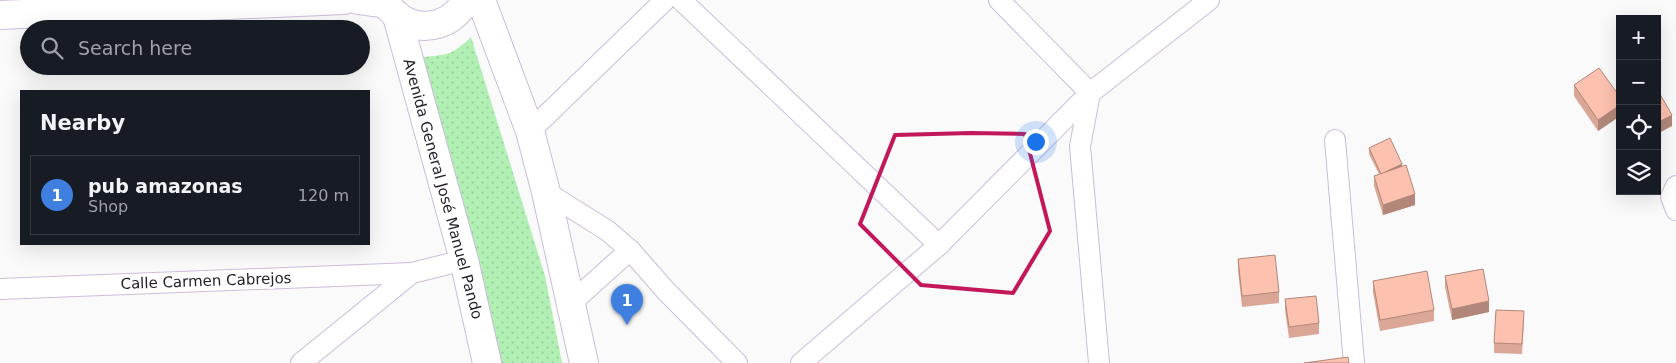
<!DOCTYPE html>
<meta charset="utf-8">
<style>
:root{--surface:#171b24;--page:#20242c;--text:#f1f3f6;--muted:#9ea1a6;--line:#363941;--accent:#088038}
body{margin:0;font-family:"DejaVu Sans",sans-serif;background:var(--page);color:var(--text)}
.controls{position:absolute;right:15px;top:15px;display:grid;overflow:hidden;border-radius:0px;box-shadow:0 5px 20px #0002}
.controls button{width:45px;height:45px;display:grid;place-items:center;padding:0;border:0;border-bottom:1px solid var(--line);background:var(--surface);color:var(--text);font:25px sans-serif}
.you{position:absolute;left:1035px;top:141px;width:18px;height:18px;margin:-12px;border:4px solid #fff;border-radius:50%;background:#1a73e8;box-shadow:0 0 0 8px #1a73e833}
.badge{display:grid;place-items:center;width:32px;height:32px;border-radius:50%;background:var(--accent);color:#fff;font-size:16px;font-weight:700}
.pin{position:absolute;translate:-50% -41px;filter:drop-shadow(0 1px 2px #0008)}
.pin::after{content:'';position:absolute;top:26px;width:18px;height:15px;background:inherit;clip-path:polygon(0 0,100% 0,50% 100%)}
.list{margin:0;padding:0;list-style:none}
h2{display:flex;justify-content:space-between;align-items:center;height:65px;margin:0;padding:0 20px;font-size:21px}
h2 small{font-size:16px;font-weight:400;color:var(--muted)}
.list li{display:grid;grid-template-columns:32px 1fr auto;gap:15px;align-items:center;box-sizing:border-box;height:80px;margin:0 10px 10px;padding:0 10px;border:1px solid var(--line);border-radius:0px}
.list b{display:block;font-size:19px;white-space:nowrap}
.list p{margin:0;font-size:16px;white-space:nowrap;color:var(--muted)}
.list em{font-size:16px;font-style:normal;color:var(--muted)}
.icon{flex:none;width:28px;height:28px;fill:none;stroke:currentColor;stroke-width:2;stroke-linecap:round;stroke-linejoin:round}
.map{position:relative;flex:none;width:1676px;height:363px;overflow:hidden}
.search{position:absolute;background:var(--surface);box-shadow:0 5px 20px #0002;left:20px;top:20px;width:350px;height:55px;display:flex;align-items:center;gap:12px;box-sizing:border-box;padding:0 18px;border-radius:28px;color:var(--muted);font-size:19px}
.panel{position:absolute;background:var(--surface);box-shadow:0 5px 20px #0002;left:20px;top:90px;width:350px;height:155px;border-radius:0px}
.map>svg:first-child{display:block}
.grass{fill:url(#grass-dots)}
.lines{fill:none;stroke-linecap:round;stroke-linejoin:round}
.street-casing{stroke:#ccbcda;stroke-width:22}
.secondary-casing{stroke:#ccbcda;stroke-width:30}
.primary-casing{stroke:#ccbcda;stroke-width:30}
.street{stroke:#fff;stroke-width:20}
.secondary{stroke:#fff;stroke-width:28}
.primary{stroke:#fff;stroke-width:28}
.wall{fill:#daa696}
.shaded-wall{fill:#b1877a}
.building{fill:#fdc1af;stroke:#b1877a}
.marked{fill:none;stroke:#c2185b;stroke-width:4;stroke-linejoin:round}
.labels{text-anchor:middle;stroke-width:4.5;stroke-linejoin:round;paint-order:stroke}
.street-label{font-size:15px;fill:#27212c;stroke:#fff}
</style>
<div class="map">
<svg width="1676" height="363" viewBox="0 0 1676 363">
<defs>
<pattern id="grass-dots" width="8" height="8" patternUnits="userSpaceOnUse" patternTransform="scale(1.25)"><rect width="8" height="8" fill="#b2efb4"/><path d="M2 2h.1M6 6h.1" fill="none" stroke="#99cd9b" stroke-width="1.8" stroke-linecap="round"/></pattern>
</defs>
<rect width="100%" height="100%" fill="#fafafa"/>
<path class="grass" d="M471,37L545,276L562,363H499L479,261L423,57C448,55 452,55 471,37Z"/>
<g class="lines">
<g class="street-casing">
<g id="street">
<polyline points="681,0 939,245"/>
<polyline points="999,0 1090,93 1080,146 1099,363"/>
<polyline points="530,131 665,0"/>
<polyline points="1335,140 1354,363"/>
<polyline points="1676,186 1671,197 1676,210"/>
<polyline points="546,192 608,231 630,250 666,291 737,363"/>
<polyline points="0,289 412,273"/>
<polyline points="570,304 630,250"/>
<polyline points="301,363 412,273 464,260"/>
<polyline points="801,363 939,245 1090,93 1209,0"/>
</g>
</g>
<g class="secondary-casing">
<g id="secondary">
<polyline points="358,0 387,4"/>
<polyline points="0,15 344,0"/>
</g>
</g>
<g class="primary-casing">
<g id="primary">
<path d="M385,0C388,9 396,15 403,20C427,33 454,23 466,0"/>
<polyline points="481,0 530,131 546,192 584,363"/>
<polyline points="397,16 464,260 487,363"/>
</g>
</g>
<use href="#street" class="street"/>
<use href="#secondary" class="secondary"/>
<use href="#primary" class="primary"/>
</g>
<g class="wall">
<polygon points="1574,85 1620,97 1620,116 1598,131 1574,96"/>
<polygon points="1369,148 1402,167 1415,205 1383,215 1374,186 1374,176 1379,174 1369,154"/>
<polygon points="1238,259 1279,292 1279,303 1242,307 1238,270"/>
<polygon points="1445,276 1489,312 1452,320 1445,287"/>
<polygon points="1373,281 1434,310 1434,321 1380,331 1373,292"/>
<polygon points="1285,299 1319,323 1319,334 1289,338 1285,310"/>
<polygon points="1524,322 1522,354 1494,353 1494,343"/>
</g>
<g class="shaded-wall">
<polygon points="1620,105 1620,116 1598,131 1598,120"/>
<polygon points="1672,115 1672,126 1657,134 1657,123"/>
<polygon points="1402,164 1402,170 1381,174"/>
<polygon points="1415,194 1415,205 1383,215 1383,205"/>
<polygon points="1489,301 1489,312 1452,320 1452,309"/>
</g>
<g class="building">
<polygon points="1599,68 1620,97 1620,105 1598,120 1574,85"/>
<polygon points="1657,89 1672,115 1657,123"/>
<polygon points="1390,138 1402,164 1381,174 1369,148"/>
<polygon points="1406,165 1415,194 1383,205 1374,176"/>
<polygon points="1275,255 1279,292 1242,296 1238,259"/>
<polygon points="1483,269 1489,301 1452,309 1445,276"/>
<polygon points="1427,271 1434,310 1380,320 1373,281"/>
<polygon points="1316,296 1319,323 1289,327 1285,299"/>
<polygon points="1496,310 1524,311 1522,344 1494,343"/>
<polygon points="1348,357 1349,363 1304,363"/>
</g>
<path class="marked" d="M971,133L1025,134L1050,231L1013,293L921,285L860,224L895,135Z"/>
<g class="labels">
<g class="street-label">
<text transform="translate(443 189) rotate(75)" y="5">Avenida General José Manuel Pando</text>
<text transform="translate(206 281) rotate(-2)" y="5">Calle Carmen Cabrejos</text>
</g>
</g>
</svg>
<div class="controls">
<button>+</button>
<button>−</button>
<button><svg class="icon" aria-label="locate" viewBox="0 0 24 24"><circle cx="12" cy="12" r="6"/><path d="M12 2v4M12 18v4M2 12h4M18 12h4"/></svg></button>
<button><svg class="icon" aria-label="layers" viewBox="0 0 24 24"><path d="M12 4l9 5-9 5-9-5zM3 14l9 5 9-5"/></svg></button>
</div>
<div class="you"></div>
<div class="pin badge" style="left:627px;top:325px;background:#3f7fe0">1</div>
<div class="search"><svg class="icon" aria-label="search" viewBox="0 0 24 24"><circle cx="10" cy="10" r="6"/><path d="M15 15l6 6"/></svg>Search here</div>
<section class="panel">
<h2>Nearby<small></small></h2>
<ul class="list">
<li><span class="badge" style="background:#3f7fe0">1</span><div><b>pub amazonas</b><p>Shop</p></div><em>120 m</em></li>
</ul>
</section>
</div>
